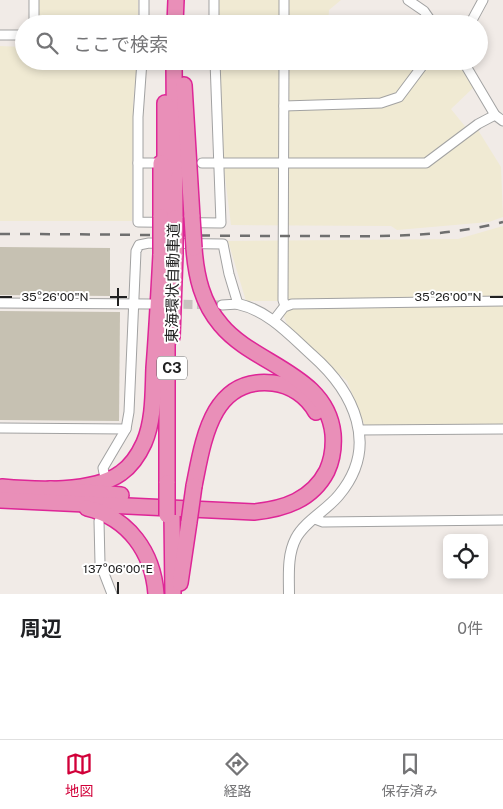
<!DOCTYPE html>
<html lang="ja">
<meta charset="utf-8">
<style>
:root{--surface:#fff;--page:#f2f2f2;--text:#202124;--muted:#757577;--line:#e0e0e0;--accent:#d10039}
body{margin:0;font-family:"Public Sans","Noto Sans JP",sans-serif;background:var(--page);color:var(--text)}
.controls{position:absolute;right:15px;bottom:15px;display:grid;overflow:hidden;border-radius:8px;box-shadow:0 2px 8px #0003}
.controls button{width:45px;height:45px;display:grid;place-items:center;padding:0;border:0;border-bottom:1px solid var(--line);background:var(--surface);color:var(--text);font:25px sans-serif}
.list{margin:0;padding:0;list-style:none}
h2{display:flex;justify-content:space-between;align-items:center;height:65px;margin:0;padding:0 20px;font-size:21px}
h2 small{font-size:16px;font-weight:400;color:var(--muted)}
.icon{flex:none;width:28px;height:28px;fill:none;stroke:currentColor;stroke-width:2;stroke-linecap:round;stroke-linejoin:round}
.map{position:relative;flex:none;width:503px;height:594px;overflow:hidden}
.search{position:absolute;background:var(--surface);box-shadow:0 2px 8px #0003;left:15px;right:15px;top:15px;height:55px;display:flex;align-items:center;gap:12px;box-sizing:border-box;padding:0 18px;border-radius:28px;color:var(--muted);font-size:19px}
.sheet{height:145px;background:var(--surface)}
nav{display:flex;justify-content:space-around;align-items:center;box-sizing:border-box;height:70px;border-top:1px solid var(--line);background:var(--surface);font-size:14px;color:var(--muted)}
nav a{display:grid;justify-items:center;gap:2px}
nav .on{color:var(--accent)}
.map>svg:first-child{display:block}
.construction{fill:#c6c1b2}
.farmland{fill:#f0ead3}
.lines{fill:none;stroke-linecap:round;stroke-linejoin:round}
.minor-tunnel{stroke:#c7c3bf;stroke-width:9;stroke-dasharray:9 4.5;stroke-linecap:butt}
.minor-casing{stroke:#a2a2a2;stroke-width:11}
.tertiary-casing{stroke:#a2a2a2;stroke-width:12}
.motorway-casing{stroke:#de2697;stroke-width:18}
.minor{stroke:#fff;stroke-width:9}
.tertiary{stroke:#fff;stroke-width:10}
.motorway{stroke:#e98fb8;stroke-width:15}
.rail{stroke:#6f6f6f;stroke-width:2.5;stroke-dasharray:10 10;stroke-linecap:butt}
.motorway-bridge-casing{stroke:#de2697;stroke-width:18;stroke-linecap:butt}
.motorway-bridge{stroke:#e98fb8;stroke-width:15}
.ticks{fill:none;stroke:#212121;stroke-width:2}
.labels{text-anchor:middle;stroke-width:4;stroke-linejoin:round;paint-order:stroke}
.shield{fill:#fff;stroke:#646464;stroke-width:1}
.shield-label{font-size:14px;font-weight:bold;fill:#212121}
.street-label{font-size:15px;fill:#212121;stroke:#fff}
.ticks-label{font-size:12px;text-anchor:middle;fill:#212121;stroke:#fff;stroke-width:4;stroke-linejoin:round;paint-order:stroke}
</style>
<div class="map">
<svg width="503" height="594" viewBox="0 0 503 594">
<rect width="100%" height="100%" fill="#f1ebe7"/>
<g class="construction">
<polygon points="0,247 110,248 110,296 0,295"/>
<polygon points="0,311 120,312 119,421 0,420"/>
</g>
<g class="farmland">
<polygon points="38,0 138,0 138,24 37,24"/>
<polygon points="218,0 341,0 329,10 328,24 219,24"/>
<polygon points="0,46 24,47 24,61 137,61 133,104 132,221 0,221"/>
<polygon points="220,61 416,61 430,67 439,61 457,61 474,87 451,109 472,135 478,130 501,167 503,217 489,222 397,230 391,226 231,225 224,169"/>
<polygon points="503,226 503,425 365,426 347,381 290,332 278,301 246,301 228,241 458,239"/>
</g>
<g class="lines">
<polyline class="minor-tunnel" points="170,304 222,305"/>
<g class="minor-casing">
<g id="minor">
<polyline points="34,0 34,24"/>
<polyline points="144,0 144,24"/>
<polyline points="214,0 214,24"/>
<polyline points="408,0 424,11 433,24"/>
<polyline points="284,24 284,0"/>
<polyline points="470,24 483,0"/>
<polyline points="0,35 24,35"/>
<polyline points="142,61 138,117 138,222 221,223 215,61"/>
<polyline points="284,61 283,300 285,306"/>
<polyline points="463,61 495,115 503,121"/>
<polyline points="284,106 381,103 399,97 426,61"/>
<polyline points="138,163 155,163"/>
<polyline points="202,163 426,163 478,124 495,115"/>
<polyline points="0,303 150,304"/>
<polyline points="274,320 284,307 292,304 503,301"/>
<polyline points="0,428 126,429"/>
<polyline points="359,430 503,429"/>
<polyline points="104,473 103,468 126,429 129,412 136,251 139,245 149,243 223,244 229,274 238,304 222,305"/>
<polyline points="315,519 323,522 503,520"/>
<polyline points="99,521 100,563 112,594"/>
</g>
</g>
<g class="tertiary-casing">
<path id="tertiary" d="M238,304C269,311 290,335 312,355C354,392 380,446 339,495C327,510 305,521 296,538C287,555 289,576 289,594"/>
</g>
<g class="motorway-casing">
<g id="motorway">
<polyline points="175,24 176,0"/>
<polyline points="174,61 175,218"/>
<polyline points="184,85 192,217"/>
<polyline points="165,103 165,172"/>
<polyline points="161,217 161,163"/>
<polyline points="167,326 167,483"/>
<polyline points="172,337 175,254"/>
<path d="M194,486C203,442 211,376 273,383C291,385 307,396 316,412"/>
<path d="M2,487C34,490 94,493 121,473C131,466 139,454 144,443C154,420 153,392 154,368C157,330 159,292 161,254"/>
<polyline points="50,489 121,495"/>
<path d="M1,500L254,512C284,509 312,500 327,471C332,460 334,447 333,434C327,374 254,365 221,325C202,303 196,276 194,248"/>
<path d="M87,508C129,518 153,553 156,594"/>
<polyline points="172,514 173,594"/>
<polyline points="180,583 189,522"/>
</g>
</g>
<use href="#minor" class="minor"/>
<use href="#tertiary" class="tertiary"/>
<use href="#motorway" class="motorway"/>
<path class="rail" d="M0,234C101,234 202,236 303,236C370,236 438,239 503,222"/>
<g class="motorway-bridge-casing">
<g id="motorway-bridge">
<polyline points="161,217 161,254"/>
<polyline points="192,217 194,248"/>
<polyline points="175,254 175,218"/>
<polyline points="167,515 167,483"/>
<polyline points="189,522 194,486"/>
</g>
</g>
<use href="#motorway-bridge" class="motorway-bridge"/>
</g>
<path class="ticks" d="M118,288V306M0,297H12M110,297H127M490,297H503M118,582V594"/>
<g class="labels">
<rect class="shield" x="157" y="356.5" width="30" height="23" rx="4"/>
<g class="shield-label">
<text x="172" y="373">C3</text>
</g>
<g class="street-label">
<text transform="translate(173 283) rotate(-89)" y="5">東海環状自動車道</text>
</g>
</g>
<g class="ticks-label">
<text x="55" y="301">35°26'00"N</text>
<text x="448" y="301">35°26'00"N</text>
<text x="118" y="573">137°06'00"E</text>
</g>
</svg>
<div class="controls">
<button><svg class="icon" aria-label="locate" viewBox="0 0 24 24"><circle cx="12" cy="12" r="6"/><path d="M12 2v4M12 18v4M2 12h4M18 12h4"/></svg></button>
</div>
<div class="search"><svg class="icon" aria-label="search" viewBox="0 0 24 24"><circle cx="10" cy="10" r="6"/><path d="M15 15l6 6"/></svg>ここで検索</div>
</div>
<section class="sheet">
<h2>周辺<small>0件</small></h2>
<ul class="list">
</ul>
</section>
<nav>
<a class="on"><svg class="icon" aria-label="map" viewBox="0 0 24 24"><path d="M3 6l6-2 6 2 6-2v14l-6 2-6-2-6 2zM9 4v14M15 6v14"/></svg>地図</a>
<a><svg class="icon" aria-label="directions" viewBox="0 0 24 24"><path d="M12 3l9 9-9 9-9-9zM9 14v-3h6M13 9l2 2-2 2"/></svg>経路</a>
<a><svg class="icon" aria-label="saved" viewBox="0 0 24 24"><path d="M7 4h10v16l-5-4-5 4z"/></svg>保存済み</a>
</nav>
